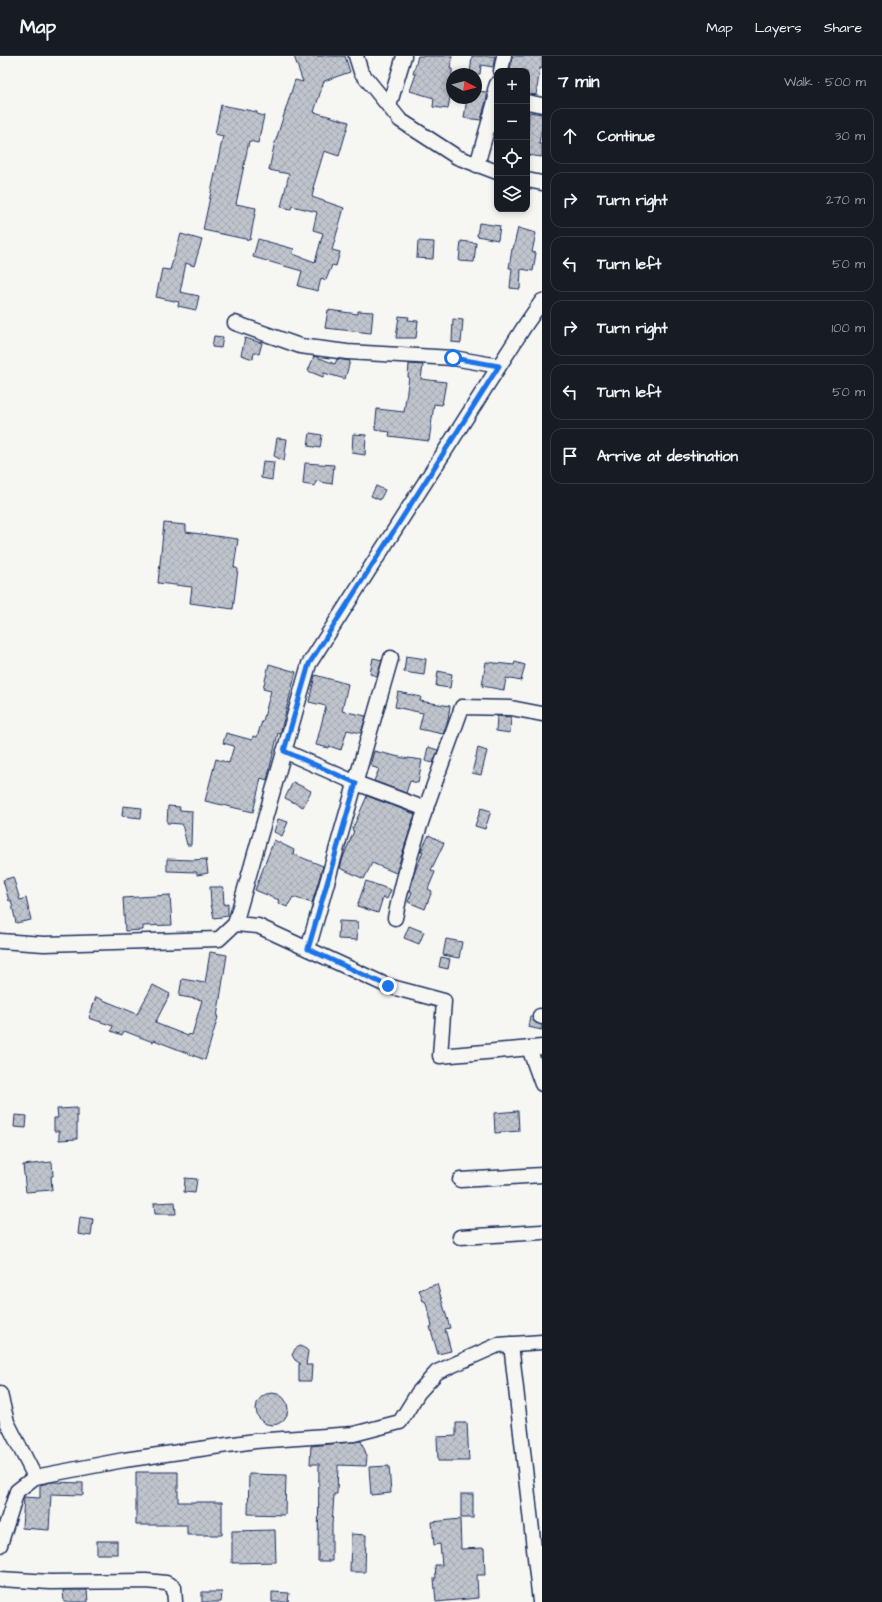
<!DOCTYPE html>
<meta charset="utf-8">
<style>
:root{--surface:#171b24;--page:#20242c;--text:#f1f3f6;--muted:#9ea1a6;--line:#363941}
body{margin:0;font-family:"Architects Daughter",sans-serif;background:var(--page);color:var(--text)}
.controls{position:absolute;right:12px;top:12px;display:grid;overflow:hidden;border-radius:8px;box-shadow:0 2px 6px #0003}
.controls button{width:36px;height:36px;display:grid;place-items:center;padding:0;border:0;border-bottom:1px solid var(--line);background:var(--surface);color:var(--text);font:20px sans-serif}
.compass{position:absolute;left:446px;top:12px;width:36px;height:36px;border-radius:50%;background:var(--surface);box-shadow:0 2px 6px #0003;rotate:97deg}
.stop{position:absolute;width:12px;height:12px;margin:-9px;border:3px solid #1a73e8;border-radius:50%;background:#fff}
.stop.end{background:#1a73e8;border-color:#fff;box-shadow:0 1px 4px #0008}
.list{margin:0;padding:0;list-style:none}
h2{display:flex;justify-content:space-between;align-items:center;height:52px;margin:0;padding:0 16px;font-size:17px}
h2 small{font-size:13px;font-weight:400;color:var(--muted)}
.list li{display:grid;grid-template-columns:26px 1fr auto;gap:12px;align-items:center;box-sizing:border-box;height:56px;margin:0 8px 8px;padding:0 8px;border:1px solid var(--line);border-radius:12px}
.list b{display:block;font-size:15px;white-space:nowrap}
.list em{font-size:13px;font-style:normal;color:var(--muted)}
.icon{flex:none;width:22px;height:22px;fill:none;stroke:currentColor;stroke-width:2;stroke-linecap:round;stroke-linejoin:round}
.map{position:relative;flex:none;width:542px;height:1546px;overflow:hidden}
header{display:flex;align-items:center;gap:24px;box-sizing:border-box;height:56px;padding:0 20px;background:var(--surface);border-bottom:1px solid var(--line)}
header strong{font-size:19px}
nav{display:flex;gap:22px;margin-inline-start:auto;font-size:14px}
main{display:flex}
aside{flex:1;background:var(--surface)}
.map>svg:first-child{display:block}
.building{fill:url(#building-cross-hatch);stroke:#1b2f5e}
.lines{fill:none;stroke-linecap:round;stroke-linejoin:round}
.minor-casing{stroke:#1b2f5e;stroke-width:17}
.minor{stroke:#f6f6f2;stroke-width:14}
.route{stroke:#1a73e8;stroke-width:5}
</style>
<header>
<strong>Map</strong>
<nav><a>Map</a><a>Layers</a><a>Share</a></nav>
</header>
<main>
<div class="map">
<svg width="542" height="1546" viewBox="0 0 542 1546">
<defs>
<pattern id="building-cross-hatch" width="8" height="8" patternUnits="userSpaceOnUse"><rect width="8" height="8" fill="#c0c4cd"/><path d="M0 0l8 8M0 8l8-8" fill="none" stroke="#a4a9b2"/></pattern>
</defs>
<rect width="100%" height="100%" fill="#f6f6f2"/>
<filter id="ink" filterUnits="userSpaceOnUse"><feTurbulence type="fractalNoise" baseFrequency=".025" numOctaves="2"/><feDisplacementMap in="SourceGraphic" scale="8" xChannelSelector="R" yChannelSelector="G"/><feConvolveMatrix kernelMatrix="1 2 1 2 8 2 1 2 1" color-interpolation-filters="sRGB"/></filter>
<g filter="url(#ink)">
<g class="building">
<polygon points="294,0 345,0 350,16 324,25 314,56 349,66 339,100 324,95 313,132 314,132 312,141 344,152 332,194 340,196 336,210 332,209 326,224 321,222 318,235 298,230 302,215 253,201 258,183 294,193 293,198 315,206 323,177 313,174 317,156 292,150 291,153 281,151 289,118 269,114 274,90 295,24 303,26"/>
<polygon points="418,0 452,0 450,13 452,13 452,28 448,53 433,51 434,42 410,35 416,18 413,18"/>
<polygon points="472,0 495,0 493,11 481,9 480,18 470,18"/>
<polygon points="512,0 542,0 542,13 540,12 536,39 527,38 527,15 510,15"/>
<polygon points="476,35 487,36 487,41 481,64 464,62 467,42 476,42"/>
<polygon points="221,49 257,56 257,58 264,60 258,87 249,85 236,148 256,152 250,184 203,174 223,80 215,78"/>
<polygon points="529,56 542,58 542,70 539,88 542,88 542,101 527,99"/>
<polygon points="479,167 500,170 498,184 477,180"/>
<polygon points="518,172 536,177 532,196 536,197 533,215 521,213 520,233 510,232 512,212 509,212 512,193 513,193"/>
<polygon points="181,178 202,184 194,210 186,207 180,236 199,240 196,254 178,250 179,246 156,241 162,213 170,214"/>
<polygon points="418,185 434,186 433,203 417,202"/>
<polygon points="461,185 476,187 474,206 459,205"/>
<polygon points="328,254 358,258 358,255 373,256 371,277 325,272"/>
<polygon points="399,260 409,261 408,264 418,265 416,282 396,282"/>
<polygon points="453,263 463,264 461,287 452,286"/>
<polygon points="214,280 223,281 221,292 212,291"/>
<polygon points="245,282 262,287 259,298 254,297 253,303 241,299"/>
<polygon points="314,300 335,308 337,303 350,305 345,323 324,317 323,321 308,315"/>
<polygon points="409,308 423,309 421,323 446,326 442,349 434,348 429,385 389,380 390,376 375,374 377,353 404,356 409,321 408,321"/>
<polygon points="310,377 322,379 320,392 308,390"/>
<polygon points="353,378 366,379 365,399 352,397"/>
<polygon points="277,382 287,383 284,405 274,400"/>
<polygon points="263,405 274,406 272,424 261,422"/>
<polygon points="305,407 334,409 332,428 316,425 315,430 303,428"/>
<polygon points="376,430 385,434 380,444 371,440"/>
<polygon points="164,467 186,469 186,476 238,483 234,511 238,513 233,553 190,547 192,531 158,527"/>
<polygon points="406,600 426,603 424,619 404,616"/>
<polygon points="373,602 382,604 377,620 370,618"/>
<polygon points="486,606 514,609 515,606 525,609 521,625 506,622 504,634 482,630"/>
<polygon points="269,608 296,616 280,678 278,677 267,724 261,722 253,756 205,745 216,703 229,707 234,690 223,687 226,677 252,684 253,680 257,681 262,665 263,665 271,635 263,633"/>
<polygon points="438,615 452,618 450,632 436,630"/>
<polygon points="315,619 348,628 342,655 366,660 361,677 347,674 341,694 329,690 329,692 316,689 326,650 309,646"/>
<polygon points="398,636 421,641 420,645 450,650 448,664 443,678 419,673 423,657 395,651"/>
<polygon points="497,660 511,661 510,677 496,675"/>
<polygon points="428,691 438,694 433,707 425,705"/>
<polygon points="478,692 487,695 481,719 472,717"/>
<polygon points="374,695 408,703 408,702 422,704 418,727 410,725 406,737 374,725 379,713 370,710"/>
<polygon points="293,726 311,735 303,751 285,742"/>
<polygon points="367,740 415,758 396,817 372,807 364,823 340,812 344,799 354,775 352,774"/>
<polygon points="123,750 142,752 141,762 122,760"/>
<polygon points="168,750 180,751 179,754 192,755 191,789 187,789 182,768 167,767"/>
<polygon points="481,752 491,755 485,773 475,770"/>
<polygon points="278,763 288,766 282,780 274,776"/>
<polygon points="429,779 444,787 431,814 435,816 428,833 432,835 425,853 408,846 412,836 410,835 414,818 423,795 421,795"/>
<polygon points="274,784 294,794 293,798 323,810 312,847 293,841 287,851 278,847 279,844 255,834"/>
<polygon points="167,803 193,804 206,803 208,817 197,819 197,816 167,815"/>
<polygon points="13,821 20,844 26,842 31,864 16,867 11,844 9,845 3,824"/>
<polygon points="366,825 391,834 387,843 383,841 378,857 357,850"/>
<polygon points="210,831 223,831 224,849 228,848 228,860 214,862 211,848"/>
<polygon points="170,839 172,869 143,870 143,874 125,875 123,842"/>
<polygon points="339,865 358,866 357,884 338,883"/>
<polygon points="409,870 424,876 419,888 404,882"/>
<polygon points="446,883 462,886 459,902 443,899"/>
<polygon points="210,896 227,899 217,961 218,961 205,1004 154,984 153,986 124,975 122,979 111,975 113,970 89,962 96,941 137,958 153,929 170,938 155,967 188,980 189,978 192,979 202,944 179,940 182,923 205,927"/>
<polygon points="441,901 450,903 448,913 439,911"/>
<polygon points="530,960 532,960 533,964 536,967 542,969 542,974 528,971"/>
<polygon points="77,1052 77,1083 59,1084 59,1075 54,1075 54,1062 58,1062 57,1053"/>
<polygon points="518,1055 519,1075 495,1077 494,1057"/>
<polygon points="15,1059 27,1060 26,1072 14,1071"/>
<polygon points="52,1106 53,1120 51,1120 52,1134 26,1136 23,1109"/>
<polygon points="185,1122 197,1123 195,1137 184,1136"/>
<polygon points="175,1146 176,1158 155,1158 154,1147"/>
<polygon points="80,1161 93,1163 91,1180 78,1178"/>
<polygon points="437,1228 450,1272 445,1273 451,1295 438,1298 430,1271 432,1270 429,1257 425,1245 423,1245 419,1234"/>
<polygon points="300,1290 306,1293 308,1295 306,1309 312,1309 311,1325 299,1325 299,1308 301,1308 295,1304 292,1299 295,1293"/>
<circle cx="272" cy="1353" r="16"/>
<polygon points="456,1367 467,1367 469,1405 438,1405 437,1381 456,1380"/>
<polygon points="361,1385 367,1400 366,1410 338,1409 337,1438 334,1438 332,1469 332,1505 318,1505 319,1408 310,1408 311,1390"/>
<polygon points="389,1410 391,1437 371,1439 369,1411"/>
<polygon points="136,1416 178,1416 178,1446 222,1446 222,1479 187,1479 187,1469 136,1469"/>
<polygon points="249,1418 286,1419 285,1459 248,1458"/>
<polygon points="52,1426 83,1427 83,1439 51,1438 49,1474 22,1472 24,1441 40,1442 40,1429"/>
<rect x="461" y="1438" width="12" height="24"/>
<polygon points="460,1463 461,1493 484,1492 485,1519 477,1519 478,1542 436,1546 434,1522 436,1522 435,1509 442,1509 440,1488 434,1489 432,1466"/>
<polygon points="275,1474 276,1506 232,1507 232,1475"/>
<polygon points="351,1478 366,1479 365,1516 350,1516"/>
<rect x="97" y="1485" width="20" height="13"/>
<polygon points="63,1534 87,1534 88,1546 64,1546"/>
<polygon points="202,1536 222,1536 221,1546 202,1546"/>
<polygon points="272,1536 289,1537 288,1546 272,1546"/>
</g>
<g class="lines">
<g class="minor-casing">
<g id="minor">
<polyline points="356,0 361,16 400,64 457,101 497,116"/>
<polyline points="501,15 504,0"/>
<polyline points="527,46 542,49"/>
<polyline points="389,50 404,0"/>
<polyline points="477,109 496,42 495,34 497,28"/>
<polyline points="527,124 542,127"/>
<polyline points="235,267 300,290 347,296 453,302 499,310"/>
<polyline points="284,695 356,727 426,753"/>
<path d="M395,862C409,790 438,720 462,651L511,652L542,658"/>
<polyline points="235,868 258,870 388,930 444,945 440,1000 542,991"/>
<polyline points="0,885 44,888 219,883 235,868 309,608 526,268 542,245"/>
<polyline points="308,893 391,602"/>
<polyline points="540,960 542,961"/>
<polyline points="529,992 542,1028"/>
<polyline points="460,1124 542,1119"/>
<polyline points="460,1181 542,1176"/>
<polyline points="511,1288 540,1546"/>
<polyline points="0,1338 7,1366 35,1421"/>
<polyline points="0,1489 17,1435 35,1421 124,1404 255,1385 354,1378 400,1366 418,1337 437,1316 498,1289 542,1286"/>
<polyline points="0,1523 50,1526 146,1525 166,1527 174,1531 175,1546"/>
</g>
</g>
<use href="#minor" class="minor"/>
</g>
</g>
<g class="lines" filter="url(#ink)">
<polyline class="route" points="388,930 308,893 356,727 284,695 309,608 499,310 453,302"/>
</g>
</svg>
<div class="controls">
<button>+</button>
<button>−</button>
<button><svg class="icon" aria-label="locate" viewBox="0 0 24 24"><circle cx="12" cy="12" r="6"/><path d="M12 2v4M12 18v4M2 12h4M18 12h4"/></svg></button>
<button><svg class="icon" aria-label="layers" viewBox="0 0 24 24"><path d="M12 4l9 5-9 5-9-5zM3 14l9 5 9-5"/></svg></button>
</div>
<svg class="compass" viewBox="-18 -18 36 36"><path d="M0-13l5 13h-10z" fill="#e53935"/><path d="M0 13l5-13h-10z" fill="#9ea1a6"/></svg>
<div class="stop" style="left:453px;top:302px"></div>
<div class="stop end" style="left:388px;top:930px"></div>
</div>
<aside>
<h2>7 min<small>Walk · 500 m</small></h2>
<ul class="list">
<li><svg class="icon" aria-label="ahead" viewBox="0 0 24 24"><path d="M12 20V5M6 11l6-6 6 6"/></svg><div><b>Continue</b></div><em>30 m</em></li>
<li><svg class="icon" aria-label="right" viewBox="0 0 24 24"><path d="M7 20v-9h11M14 6l5 5-5 5"/></svg><div><b>Turn right</b></div><em>270 m</em></li>
<li><svg class="icon" aria-label="left" viewBox="0 0 24 24"><path d="M17 20v-9H6M10 6l-5 5 5 5"/></svg><div><b>Turn left</b></div><em>50 m</em></li>
<li><svg class="icon" aria-label="right" viewBox="0 0 24 24"><path d="M7 20v-9h11M14 6l5 5-5 5"/></svg><div><b>Turn right</b></div><em>100 m</em></li>
<li><svg class="icon" aria-label="left" viewBox="0 0 24 24"><path d="M17 20v-9H6M10 6l-5 5 5 5"/></svg><div><b>Turn left</b></div><em>50 m</em></li>
<li><svg class="icon" aria-label="arrive" viewBox="0 0 24 24"><path d="M6 21V4h12l-3 4 3 4H6"/></svg><div><b>Arrive at destination</b></div></li>
</ul>
</aside>
</main>
